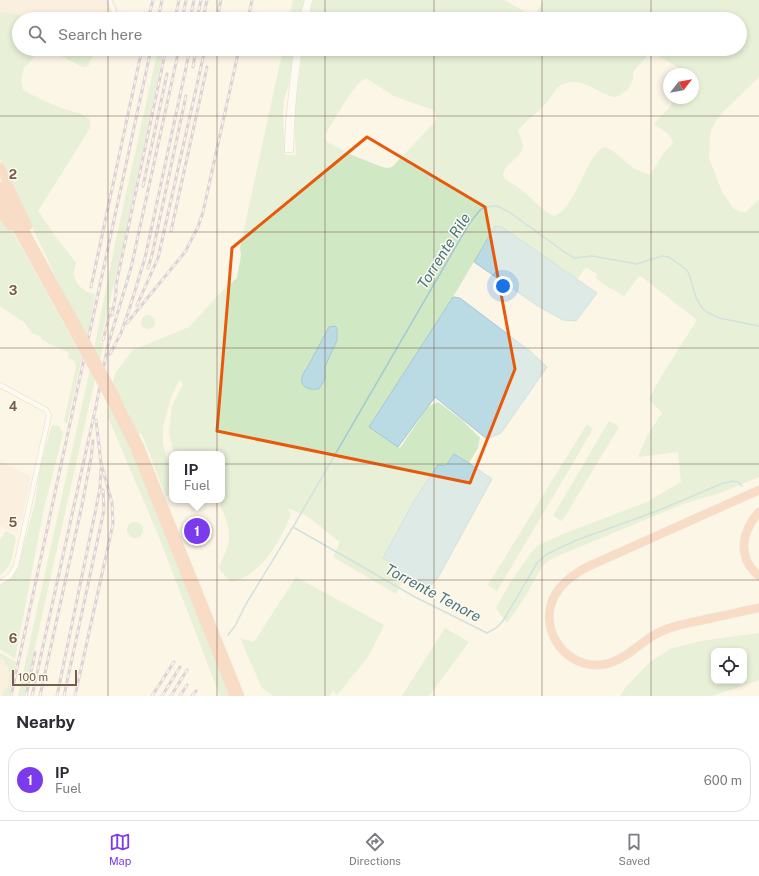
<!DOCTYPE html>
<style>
:root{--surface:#fff;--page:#f7f7f7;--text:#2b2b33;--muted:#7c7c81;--line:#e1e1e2;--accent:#7c3aed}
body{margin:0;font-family:"Public Sans",sans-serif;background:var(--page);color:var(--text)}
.controls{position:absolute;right:12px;bottom:12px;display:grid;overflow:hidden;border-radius:8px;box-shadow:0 2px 6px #0003}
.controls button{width:36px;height:36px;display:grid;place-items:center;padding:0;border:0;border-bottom:1px solid var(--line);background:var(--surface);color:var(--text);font:20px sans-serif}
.compass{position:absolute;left:663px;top:68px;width:36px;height:36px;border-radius:50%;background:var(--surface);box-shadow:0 2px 6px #0003;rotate:59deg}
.scale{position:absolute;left:12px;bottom:10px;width:65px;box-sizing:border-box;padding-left:4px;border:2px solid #745d4c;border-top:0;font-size:11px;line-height:14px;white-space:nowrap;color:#745d4c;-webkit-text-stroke:3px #fef9ec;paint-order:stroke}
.you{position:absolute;left:503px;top:286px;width:14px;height:14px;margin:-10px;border:3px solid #fff;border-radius:50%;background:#1a73e8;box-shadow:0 0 0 6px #1a73e833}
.badge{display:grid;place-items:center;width:26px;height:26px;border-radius:50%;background:var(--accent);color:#fff;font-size:13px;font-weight:700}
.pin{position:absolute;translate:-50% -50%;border:2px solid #fff;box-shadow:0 1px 4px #0006}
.popup{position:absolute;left:169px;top:451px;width:56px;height:52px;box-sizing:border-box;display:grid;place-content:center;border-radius:8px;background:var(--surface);filter:drop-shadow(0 1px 3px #0005);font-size:13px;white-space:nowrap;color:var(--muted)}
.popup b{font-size:15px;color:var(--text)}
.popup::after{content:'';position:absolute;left:50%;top:100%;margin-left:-8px;border:8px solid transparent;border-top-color:var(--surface)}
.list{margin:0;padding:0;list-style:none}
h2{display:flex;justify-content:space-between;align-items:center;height:52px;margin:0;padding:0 16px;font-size:17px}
h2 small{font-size:13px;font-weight:400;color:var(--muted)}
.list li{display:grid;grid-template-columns:26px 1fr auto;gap:12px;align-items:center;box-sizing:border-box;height:64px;margin:0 8px 8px;padding:0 8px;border:1px solid var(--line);border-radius:16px}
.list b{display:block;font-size:15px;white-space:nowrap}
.list p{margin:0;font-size:13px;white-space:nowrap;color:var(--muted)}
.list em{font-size:13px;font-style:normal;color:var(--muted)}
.icon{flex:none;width:22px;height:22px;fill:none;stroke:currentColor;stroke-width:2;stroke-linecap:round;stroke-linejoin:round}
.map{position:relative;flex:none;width:759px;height:696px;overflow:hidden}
.search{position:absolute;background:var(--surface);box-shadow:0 2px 6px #0003;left:12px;right:12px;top:12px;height:44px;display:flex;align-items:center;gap:10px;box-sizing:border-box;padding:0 14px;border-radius:22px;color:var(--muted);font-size:15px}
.sheet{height:124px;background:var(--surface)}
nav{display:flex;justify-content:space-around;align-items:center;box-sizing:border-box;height:56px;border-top:1px solid var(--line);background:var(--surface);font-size:11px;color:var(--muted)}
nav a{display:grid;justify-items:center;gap:2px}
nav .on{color:var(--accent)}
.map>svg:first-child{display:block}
.commercial{fill:#fbe7da}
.green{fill:#d1e8c5;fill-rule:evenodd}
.water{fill:#bbdbe4;stroke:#a2c9d5}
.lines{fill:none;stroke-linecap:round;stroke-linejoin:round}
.stream{stroke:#a2c9d5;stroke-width:1.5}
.street-casing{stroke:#cdbdad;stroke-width:5.5}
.highway-casing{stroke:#dbd5d0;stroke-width:9}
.street{stroke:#fff;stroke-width:4.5}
.highway{stroke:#f3bca0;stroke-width:8}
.rail-casing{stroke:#b8a5c5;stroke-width:3}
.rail{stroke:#fef9ec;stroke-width:1.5;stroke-dasharray:4.5;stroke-linecap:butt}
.highway-bridge-casing{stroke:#dbd5d0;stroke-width:9;stroke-linecap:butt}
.highway-bridge{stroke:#f3bca0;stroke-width:8}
.marked{fill:none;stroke:#e8590c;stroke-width:3;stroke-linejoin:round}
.grid{fill:none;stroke:#745d4c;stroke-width:1;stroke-opacity:0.55}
.labels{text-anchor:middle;stroke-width:3;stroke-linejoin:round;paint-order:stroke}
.water-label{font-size:15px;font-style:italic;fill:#477686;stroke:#fef9ec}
.grid-label{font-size:13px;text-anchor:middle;font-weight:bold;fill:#745d4c;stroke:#fef9ec;stroke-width:3;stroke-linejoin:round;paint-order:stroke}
</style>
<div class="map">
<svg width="759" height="696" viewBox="0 0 759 696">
<rect width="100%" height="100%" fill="#fbf5e6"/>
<g class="commercial">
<polygon points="0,0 114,0 122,19 45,19 37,17 16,15 0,12"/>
<polygon points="0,461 31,477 22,520 19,522 17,533 0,526"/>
<polygon points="0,653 16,662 9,696 0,696"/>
</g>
<g class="green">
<polygon points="293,0 304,0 300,19 289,19"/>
<path d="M313,0H504L534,17L544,0H759V77L723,112L716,121L711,130L710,137L709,158L722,192L733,208L740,212H746L759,199V477L720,493L683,504L553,558L543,565L523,600L507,623L496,608L510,583L531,553L537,546L563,534L647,502L681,482L678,452L638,457L647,436L662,413L649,399L661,377L697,320L642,277L639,276L624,296L603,284L596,278L597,274L586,267L577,279L534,249L495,226L453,297L369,427L400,448L428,407L438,402L462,420L480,438L478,448L469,463L454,454L414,501L384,557L406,575L396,594L333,557L340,542L307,516L287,508L291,514C280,542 263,573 232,582L226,577L219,568C221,560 226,553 228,545C232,529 224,514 218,500H222V454H174L169,433L172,406L183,384L179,380L171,397L163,427V444L169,468L171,493L166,497L142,434L137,433L126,407L112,384L116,372L133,350L189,327L225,288L237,278L241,255L240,248L283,49H295L288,88C279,103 285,135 285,153H284L286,155H296L294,117L303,49H653L633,72V80L628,89L619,96L613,97C595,91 574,71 556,89C552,94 550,100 545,104C537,114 526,120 518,130C519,135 523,141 523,146C522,159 504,162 503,176C507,182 513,184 518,187C528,194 545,214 555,216C577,207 588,150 605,147L613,151L633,168L650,175L664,153L673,143C671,133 661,129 654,124L669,108L675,98H693V74H685L676,66L656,55L654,49H740V19H308ZM366,78L394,96L433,110C437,115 437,118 434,123L392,167L387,168L382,167L352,155L327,142L325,138L326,133C334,121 354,82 366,78Z"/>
<path d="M0,12L45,19H19V49H99L91,59L89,65L85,67L80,66L58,54L44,49L39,50C32,57 33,62 24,67L21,81L23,90C36,97 50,104 64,109C73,112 83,113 90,120V128L38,211L56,237L76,263C75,266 74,270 74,273C74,284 85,293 95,294L89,331L87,336L64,294L0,159Z"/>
<polygon points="158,49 164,49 120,259 100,342 104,343 100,360 94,349 115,244"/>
<path d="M0,214L14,234L82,357L67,424L64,421L76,367C75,361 74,359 68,358L69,353C61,348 50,345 41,339L42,337L32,333L24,322L0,306Z"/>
<circle cx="148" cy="322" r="7"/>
<polygon points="90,369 95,379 24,696 18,696"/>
<polygon points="109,404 130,445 230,696 220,696 159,537 108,417"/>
<polygon points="609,421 619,427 562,521 553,516"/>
<polygon points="587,424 593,429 497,591 488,585"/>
<polygon points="52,425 59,426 63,433 44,508 15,659 0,649 0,584 19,563 35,504 40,466"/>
<circle cx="135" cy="530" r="8"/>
<path d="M6,531L14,535C17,540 15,542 14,547C12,559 10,568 0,575V540Z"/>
<polygon points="296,577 384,625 368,657 337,695 333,691 330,696 274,696 262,688 240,638 254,642"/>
<polygon points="445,628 469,642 429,696 402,696"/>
<path d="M759,633V680L712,696H620L626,687L650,662L670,649L701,641ZM714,651H744V681H714Z"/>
<polygon points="0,653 16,662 9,696 2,696 4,689 7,689 11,672 8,671 8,666 4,664 5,660 0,659"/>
</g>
<g class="water">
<polygon points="495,226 502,227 597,293 576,321 563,320 538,306 474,262"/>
<polygon points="453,297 460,298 530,351 547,367 501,433 487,439 435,397 398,447 369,427"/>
<path d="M335,326L337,328V340L325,367V379L319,389C301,391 297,380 307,368L329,327Z"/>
<polygon points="454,454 469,463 492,479 439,576 429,588 406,575 383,558 414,501 438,465 445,466"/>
</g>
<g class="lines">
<g class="stream">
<polyline points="293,527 415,597 487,633 496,628 503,621 537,563 547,554 577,540 657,511 721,484 732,481 738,482 742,486"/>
<polyline points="228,635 235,626 246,604 293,527 469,224 480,210 485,207 497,206 509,212 566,253 575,258 592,256 637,264 662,256 669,257 687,270 690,277 696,298 702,308 707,312 719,318 759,326"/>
</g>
<g class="street-casing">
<g id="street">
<polyline points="109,0 117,19"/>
<polyline points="302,19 307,0"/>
<polyline points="306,19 310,0"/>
<polyline points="291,150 287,150 288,123 296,49"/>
<path d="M291,150C292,116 294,83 300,49"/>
<polyline points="0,385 46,410 49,415 16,566 10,576 0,582"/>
</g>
</g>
<g class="highway-casing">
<g id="highway">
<polyline points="0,167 28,226"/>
<polyline points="0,186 85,340"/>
<polyline points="0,198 82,347"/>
<polyline points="0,212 10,226"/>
<polyline points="116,398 140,447 240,696"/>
<polyline points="114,406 135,449 234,696"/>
<path d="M759,490L587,567C574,574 561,583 554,597C539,627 562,664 595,665C618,666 634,648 651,637C669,625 691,623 712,618C727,615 743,611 759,608"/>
<path d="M759,512C741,532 737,558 759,576"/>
</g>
</g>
<use href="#street" class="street"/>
<use href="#highway" class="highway"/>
<g class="rail-casing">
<g id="rail">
<polyline points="148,19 153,0"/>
<polyline points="158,19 162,0"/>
<polyline points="175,19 179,0"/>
<polyline points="182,19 186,0"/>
<polyline points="190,19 194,0"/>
<polyline points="197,19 201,0"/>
<polyline points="203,19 207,0"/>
<polyline points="217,19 221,0"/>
<polyline points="248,19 252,0"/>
<polyline points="193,67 196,49"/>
<polyline points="143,186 167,74"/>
<polyline points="171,231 207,67"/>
<polyline points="148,268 152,255 186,96"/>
<polyline points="91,287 142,49"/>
<polyline points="137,305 158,258 205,49"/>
<polyline points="112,315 116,294 116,285 166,49"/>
<polyline points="127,323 185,252 198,227 203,212 239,49"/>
<polyline points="103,340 111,309"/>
<polyline points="110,354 121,333 129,310 145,258 190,49"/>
<polyline points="11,696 151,49"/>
<polyline points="26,696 35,653"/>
<polyline points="32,696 96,406 108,345 131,268 179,49"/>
<polyline points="40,696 82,505 91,458 93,441"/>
<polyline points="57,696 95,513 100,488 101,469"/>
<polyline points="64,696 104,510 103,490"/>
<polyline points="75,696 113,524 112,503 101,463 96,420"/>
<polyline points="152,696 174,662"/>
<polyline points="162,696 180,667"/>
<polyline points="171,696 187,670"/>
<polyline points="180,696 187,685"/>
<polyline points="192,696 196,691"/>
</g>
</g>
<use href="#rail" class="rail"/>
<g class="highway-bridge-casing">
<g id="highway-bridge">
<polyline points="85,340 116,398"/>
<polyline points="82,347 114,406"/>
</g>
</g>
<use href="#highway-bridge" class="highway-bridge"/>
</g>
<path d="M0 0H759V696H0ZM367,137L485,207L515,369L470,483L217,431L232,248Z" fill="#fbf5e6" fill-opacity=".55" fill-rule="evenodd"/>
<path class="marked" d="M367,137L485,207L515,369L470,483L217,431L232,248Z"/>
<path class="grid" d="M108,0V19M217,0V19M325,0V19M434,0V19M542,0V19M651,0V19M108,49V696M217,49V696M325,49V696M434,49V696M542,49V696M651,49V696M0,116H759M0,232H759M0,348H759M0,464H759M0,580H759"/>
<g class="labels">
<g class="water-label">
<text transform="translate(444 251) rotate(-58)" y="5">Torrente Rile</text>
<text transform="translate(433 593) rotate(28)" y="5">Torrente Tenore</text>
</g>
</g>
<g class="grid-label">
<text x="13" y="179">2</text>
<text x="13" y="295">3</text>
<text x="13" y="411">4</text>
<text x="13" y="527">5</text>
<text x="13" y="643">6</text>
</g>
</svg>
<div class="controls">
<button><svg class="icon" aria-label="locate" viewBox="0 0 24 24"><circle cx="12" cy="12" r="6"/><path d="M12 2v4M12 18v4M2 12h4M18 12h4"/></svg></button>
</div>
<svg class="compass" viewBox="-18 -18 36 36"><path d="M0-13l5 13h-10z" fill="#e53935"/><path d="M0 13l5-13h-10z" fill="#7c7c81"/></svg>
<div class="scale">100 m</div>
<div class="you"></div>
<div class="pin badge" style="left:197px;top:531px">1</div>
<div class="popup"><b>IP</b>Fuel</div>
<div class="search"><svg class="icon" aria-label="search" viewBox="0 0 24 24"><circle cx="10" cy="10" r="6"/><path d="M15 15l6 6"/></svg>Search here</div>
</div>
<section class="sheet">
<h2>Nearby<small></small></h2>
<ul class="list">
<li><span class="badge">1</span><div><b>IP</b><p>Fuel</p></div><em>600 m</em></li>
</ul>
</section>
<nav>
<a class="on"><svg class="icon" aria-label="map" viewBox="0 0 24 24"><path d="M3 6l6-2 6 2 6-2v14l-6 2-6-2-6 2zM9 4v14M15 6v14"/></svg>Map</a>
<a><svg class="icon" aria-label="directions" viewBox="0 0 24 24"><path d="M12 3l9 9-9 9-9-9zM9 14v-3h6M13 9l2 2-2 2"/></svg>Directions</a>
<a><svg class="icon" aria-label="saved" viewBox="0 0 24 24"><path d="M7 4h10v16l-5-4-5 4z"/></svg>Saved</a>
</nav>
